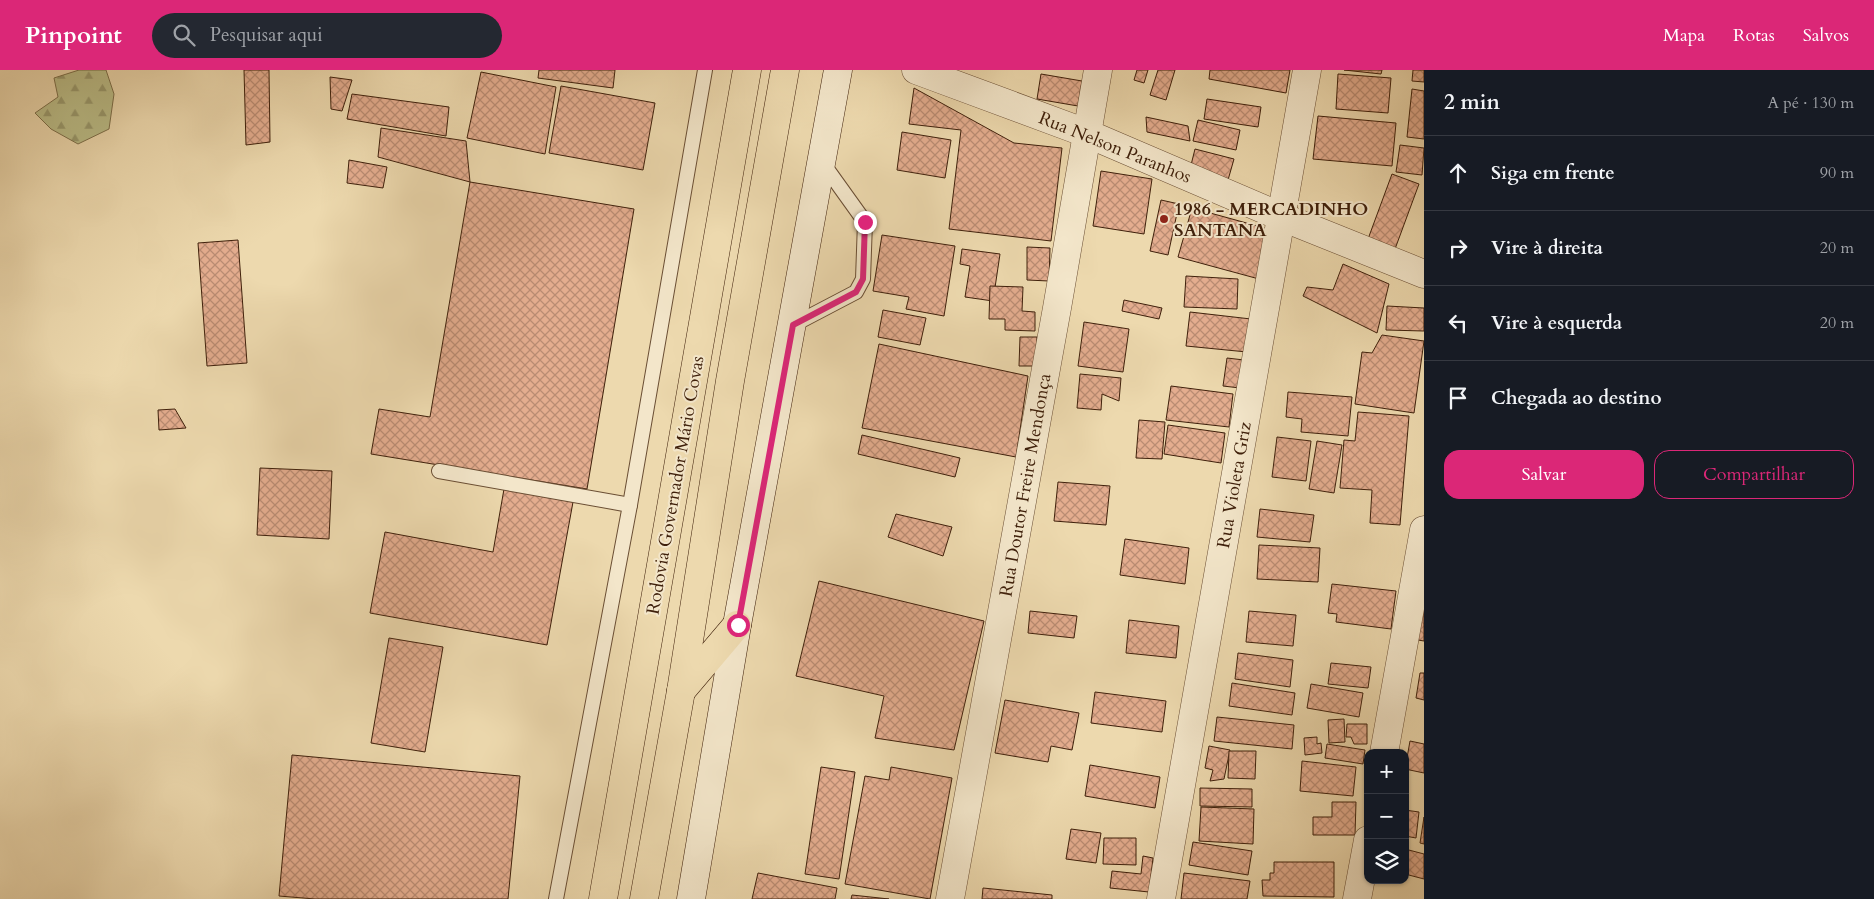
<!DOCTYPE html>
<html lang="pt">
<meta charset="utf-8">
<style>
:root{--surface:#171b24;--page:#242831;--text:#f1f3f6;--muted:#9ea1a6;--line:#363941;--accent:#db2777}
body{margin:0;font-family:Cardo,serif;background:var(--page);color:var(--text)}
.controls{position:absolute;right:15px;bottom:15px;display:grid;overflow:hidden;border-radius:10px;box-shadow:0 1px 4px #0004}
.controls button{width:45px;height:45px;display:grid;place-items:center;padding:0;border:0;border-bottom:1px solid var(--line);background:var(--surface);color:var(--text);font:25px sans-serif}
.stop{position:absolute;width:15px;height:15px;margin:-11px;border:4px solid #db2777;border-radius:50%;background:#fff}
.stop.end{background:#db2777;border-color:#fff;box-shadow:0 1px 5px #0008}
.list{margin:0;padding:0;list-style:none}
h2{display:flex;justify-content:space-between;align-items:center;height:65px;margin:0;padding:0 20px;font-size:21px}
h2 small{font-size:16px;font-weight:400;color:var(--muted)}
.list li{display:grid;grid-template-columns:32px 1fr auto;gap:15px;align-items:center;box-sizing:border-box;height:75px;padding:0 20px;border-top:1px solid var(--line)}
.list b{display:block;font-size:19px;white-space:nowrap}
.list em{font-size:16px;font-style:normal;color:var(--muted)}
.actions{display:flex;gap:10px;padding:15px 20px}
.actions a{flex:1;padding:11px 0;border:1px solid var(--accent);border-radius:15px;text-align:center;font-size:18px;color:var(--accent)}
.actions .main{background:var(--accent);color:#fff}
.icon{flex:none;width:28px;height:28px;fill:none;stroke:currentColor;stroke-width:2;stroke-linecap:round;stroke-linejoin:round}
.map{position:relative;flex:none;width:1424px;height:829px;overflow:hidden}
header{display:flex;align-items:center;gap:30px;box-sizing:border-box;height:70px;padding:0 25px;background:var(--accent);color:#fff}
header strong{font-size:24px}
nav{display:flex;gap:28px;margin-inline-start:auto;font-size:18px}
.search{width:350px;height:45px;background:var(--page);display:flex;align-items:center;gap:12px;box-sizing:border-box;padding:0 18px;border-radius:28px;color:var(--muted);font-size:19px}
main{display:flex}
aside{flex:1;background:var(--surface)}
.map>svg:first-child{display:block}
.forest{fill:url(#forest-firs);stroke:#7d6f4a}
.building{fill:url(#building-cross-hatch);stroke:#3f200b}
.lines{fill:none;stroke-linecap:round;stroke-linejoin:round}
.lane-casing{stroke:#6a4e34;stroke-width:16}
.street-casing{stroke:#6a4e34;stroke-width:29}
.secondary-casing{stroke:#3f200b;stroke-width:29}
.highway-casing{stroke:#3f200b;stroke-width:29}
.lane{stroke:#f3e6ca;stroke-width:14}
.street{stroke:#f3e6ca;stroke-width:28}
.secondary{stroke:#f3e6ca;stroke-width:28}
.highway{stroke:#edd9ae;stroke-width:28}
.route{stroke:#db2777;stroke-width:6}
.poi-dot{fill:#8f2418;stroke:#f3e6ca;stroke-width:2}
.labels{text-anchor:middle;stroke-width:4;stroke-linejoin:round;paint-order:stroke}
.street-label{font-size:18px;fill:#3f200b;stroke:#f3e6ca}
.poi-label{font-size:18px;font-weight:bold;fill:#3f200b;stroke:#f3e6ca;text-anchor:start}
</style>
<header>
<strong>Pinpoint</strong>
<div class="search"><svg class="icon" aria-label="search" viewBox="0 0 24 24"><circle cx="10" cy="10" r="6"/><path d="M15 15l6 6"/></svg>Pesquisar aqui</div>
<nav><a>Mapa</a><a>Rotas</a><a>Salvos</a></nav>
</header>
<main>
<div class="map">
<svg width="1424" height="829" viewBox="0 0 1424 829">
<defs>
<pattern id="forest-firs" width="22" height="20" patternUnits="userSpaceOnUse" patternTransform="scale(1.25)"><rect width="22" height="20" fill="#bbbe89"/><path d="M5 1l3.5 6h-7zM16 11l3.5 6h-7z" fill="#999a6e"/></pattern>
<pattern id="building-cross-hatch" width="8" height="8" patternUnits="userSpaceOnUse" patternTransform="scale(1.25)"><rect width="8" height="8" fill="#e4ad8f"/><path d="M0 0l8 8M0 8l8-8" fill="none" stroke="#ba8c73"/></pattern>
</defs>
<rect width="100%" height="100%" fill="#edd9ae"/>
<filter id="stains"><feTurbulence type="fractalNoise" baseFrequency=".004" numOctaves="4"/><feColorMatrix values="0 0 0 0 .2 0 0 0 0 .09 0 0 0 0 .02 0 0 0 .5 -.17"/></filter>
<radialGradient id="worn" r=".72"><stop offset=".6" stop-color="#630" stop-opacity="0"/><stop offset="1" stop-color="#630" stop-opacity=".3"/></radialGradient>
<polygon class="forest" points="79,0 106,0 114,24 109,59 78,74 51,59 35,43 58,27 54,8"/>
<g class="building">
<polygon points="244,0 269,0 270,72 246,75"/>
<polygon points="539,0 615,0 613,18 538,8"/>
<polygon points="1137,0 1148,0 1144,13 1134,10"/>
<polygon points="1158,0 1175,0 1166,30 1150,25"/>
<polygon points="1210,0 1290,0 1286,23 1209,9"/>
<polygon points="1344,0 1382,0 1381,4"/>
<polygon points="1413,0 1424,0 1424,12 1412,11"/>
<polygon points="481,2 556,17 545,84 467,68"/>
<polygon points="1041,4 1082,11 1078,36 1037,29"/>
<polygon points="1338,4 1391,8 1388,43 1336,39"/>
<polygon points="330,7 352,10 342,41 331,39"/>
<polygon points="561,16 655,33 643,100 549,83"/>
<polygon points="914,18 1014,73 1062,78 1051,171 949,159 961,60 909,54"/>
<polygon points="1412,19 1424,21 1424,69 1407,67"/>
<polygon points="352,24 449,37 446,66 347,49"/>
<polygon points="1207,29 1261,37 1258,57 1204,49"/>
<polygon points="1318,46 1396,53 1392,96 1313,89"/>
<polygon points="1146,47 1188,56 1190,71 1147,62"/>
<polygon points="1198,50 1240,60 1236,80 1193,71"/>
<polygon points="381,58 466,71 470,112 378,87"/>
<polygon points="902,62 951,70 945,108 897,100"/>
<polygon points="1400,75 1424,78 1422,105 1396,102"/>
<polygon points="1195,79 1234,89 1228,110 1190,99"/>
<polygon points="349,90 387,97 383,118 347,113"/>
<polygon points="1101,101 1152,109 1144,164 1093,156"/>
<polygon points="1392,104 1419,114 1395,179 1368,169"/>
<polygon points="470,112 634,139 587,419 371,384 379,339 430,347"/>
<polygon points="1161,130 1179,134 1168,185 1150,181"/>
<polygon points="1192,138 1272,160 1259,209 1178,187"/>
<polygon points="882,165 955,176 944,246 906,239 909,227 873,221"/>
<polygon points="238,170 247,293 207,296 198,173"/>
<polygon points="1027,177 1050,178 1049,211 1027,210"/>
<polygon points="962,179 1000,184 993,231 965,227 970,196 960,194"/>
<polygon points="1343,194 1389,214 1377,263 1303,226 1307,217 1333,220"/>
<polygon points="1186,206 1238,209 1237,239 1184,237"/>
<polygon points="990,216 1023,217 1022,241 1035,242 1035,261 1005,260 1005,249 989,249"/>
<polygon points="1124,230 1162,238 1159,249 1122,241"/>
<polygon points="1387,236 1424,238 1424,261 1386,260"/>
<polygon points="883,240 926,248 920,275 878,267"/>
<polygon points="1190,242 1251,249 1247,282 1186,276"/>
<polygon points="1084,252 1129,259 1123,302 1078,296"/>
<polygon points="1382,265 1424,271 1414,343 1355,334 1362,282 1372,283"/>
<polygon points="1020,267 1037,267 1036,296 1019,296"/>
<polygon points="879,274 1028,306 1016,387 862,358"/>
<polygon points="1227,288 1244,290 1240,318 1223,316"/>
<polygon points="1080,304 1121,308 1119,331 1102,324 1101,340 1077,338"/>
<polygon points="1171,316 1233,324 1229,357 1166,350"/>
<polygon points="1288,322 1352,327 1348,366 1301,362 1302,349 1286,347"/>
<polygon points="175,339 186,358 159,360 158,340"/>
<polygon points="1358,342 1409,346 1400,455 1370,453 1372,420 1340,418 1344,370 1355,371"/>
<polygon points="1139,350 1165,352 1162,389 1136,388"/>
<polygon points="1168,355 1225,363 1221,393 1164,384"/>
<polygon points="862,365 960,388 955,407 858,384"/>
<polygon points="1277,367 1311,371 1306,411 1272,407"/>
<polygon points="1317,371 1342,375 1334,423 1309,419"/>
<polygon points="260,398 332,401 329,469 257,465"/>
<polygon points="1058,412 1110,416 1106,455 1054,451"/>
<polygon points="504,419 573,432 547,575 370,543 385,462 493,482"/>
<polygon points="1260,439 1314,445 1310,472 1257,467"/>
<polygon points="896,444 952,457 943,486 888,467"/>
<polygon points="1125,469 1189,478 1185,514 1120,505"/>
<polygon points="1259,475 1320,478 1318,512 1257,509"/>
<polygon points="819,511 984,551 954,680 875,668 884,626 796,606"/>
<polygon points="1332,514 1396,521 1391,559 1336,552 1337,544 1328,543"/>
<polygon points="1424,532 1424,571 1412,569"/>
<polygon points="1030,541 1077,546 1074,568 1028,563"/>
<polygon points="1249,541 1296,545 1293,576 1246,572"/>
<polygon points="1129,550 1179,556 1176,588 1126,583"/>
<polygon points="389,568 443,577 425,682 371,673"/>
<polygon points="1238,583 1293,590 1290,617 1235,609"/>
<polygon points="1331,593 1371,597 1368,618 1328,614"/>
<polygon points="1420,603 1424,603 1424,630 1416,628"/>
<polygon points="1232,613 1295,623 1292,645 1229,636"/>
<polygon points="1311,614 1363,623 1359,647 1307,638"/>
<polygon points="1095,622 1166,631 1162,662 1091,653"/>
<polygon points="1005,630 1079,643 1072,680 1051,676 1048,692 995,683"/>
<polygon points="1217,647 1294,655 1292,679 1214,671"/>
<polygon points="1344,649 1345,672 1329,673 1328,650"/>
<polygon points="1347,654 1367,654 1367,674 1354,674 1351,667 1346,667"/>
<polygon points="1317,667 1317,674 1321,673 1322,683 1305,685 1304,668"/>
<polygon points="1410,671 1424,674 1424,703 1405,699"/>
<polygon points="1327,674 1365,680 1363,694 1325,688"/>
<polygon points="1209,676 1230,680 1224,709 1210,711 1213,700 1205,698"/>
<polygon points="1229,681 1256,681 1255,709 1228,708"/>
<polygon points="292,685 520,706 508,829 315,829 279,826"/>
<polygon points="1302,691 1356,697 1353,726 1300,721"/>
<polygon points="1090,695 1160,707 1155,738 1085,726"/>
<polygon points="821,697 855,702 839,809 805,804"/>
<polygon points="891,697 952,708 930,829 845,814 865,706 889,710"/>
<polygon points="1200,718 1252,719 1252,737 1200,736"/>
<polygon points="1332,732 1356,732 1355,765 1313,765 1313,747 1332,747"/>
<polygon points="1201,737 1254,739 1253,774 1199,771"/>
<polygon points="1405,740 1419,742 1416,768 1405,766"/>
<polygon points="1424,747 1424,774 1420,773"/>
<polygon points="1071,759 1101,763 1096,793 1066,789"/>
<polygon points="1104,768 1136,768 1136,795 1103,794"/>
<polygon points="1193,772 1252,781 1248,805 1189,795"/>
<polygon points="1405,779 1424,784 1424,809 1405,804"/>
<polygon points="1143,786 1153,788 1149,822 1110,818 1112,801 1141,804"/>
<polygon points="1274,792 1334,792 1334,827 1263,826 1262,810 1270,810 1270,803 1274,803"/>
<polygon points="758,803 837,818 835,829 752,829"/>
<polygon points="1184,803 1250,811 1247,829 1181,829"/>
<polygon points="983,818 1052,825 1052,829 982,829"/>
<polygon points="852,825 889,829 851,829"/>
</g>
<g class="lines">
<g class="lane-casing">
<g id="lane">
<polyline points="793,255 856,222 863,209 865,152 822,92"/>
<polyline points="439,401 630,435"/>
<polyline points="556,829 630,435 705,0"/>
</g>
</g>
<g class="street-casing">
<g id="street">
<polyline points="916,0 1086,63 1282,147 1424,204"/>
<polyline points="1384,683 1424,460"/>
<polyline points="950,829 1057,238 1098,0"/>
<polyline points="1161,829 1307,0"/>
<polyline points="1357,829 1368,770"/>
</g>
</g>
<g class="secondary-casing">
<polyline id="secondary" points="691,829 737,555 838,0"/>
</g>
<g class="highway-casing">
<g id="highway">
<polyline points="681,621 737,555"/>
<polyline points="603,829 747,0"/>
<polyline points="644,829 681,621 730,311 785,0"/>
</g>
</g>
<use href="#lane" class="lane"/>
<use href="#street" class="street"/>
<use href="#secondary" class="secondary"/>
<use href="#highway" class="highway"/>
</g>
<g class="lines">
<polyline class="route" points="738,555 793,255 856,222 863,209 865,152"/>
</g>
<circle class="poi-dot" cx="1164" cy="149" r="5"/>
<g class="labels">
<g class="street-label">
<text transform="translate(1115 77) rotate(22)" y="6">Rua Nelson Paranhos</text>
<text transform="translate(675 415) rotate(-80)" y="6">Rodovia Governador Mário Covas</text>
<text transform="translate(1025 415) rotate(-80)" y="6">Rua Doutor Freire Mendonça</text>
<text transform="translate(1234 415) rotate(-80)" y="6">Rua Violeta Griz</text>
</g>
<g class="poi-label">
<text x="1174" y="145">1986 - MERCADINHO<tspan x="1174" dy="21">SANTANA</tspan></text>
</g>
</g>
<rect width="100%" height="100%" filter="url(#stains)"/>
<rect width="100%" height="100%" fill="url(#worn)"/>
</svg>
<div class="controls">
<button>+</button>
<button>−</button>
<button><svg class="icon" aria-label="layers" viewBox="0 0 24 24"><path d="M12 4l9 5-9 5-9-5zM3 14l9 5 9-5"/></svg></button>
</div>
<div class="stop" style="left:738px;top:555px"></div>
<div class="stop end" style="left:865px;top:152px"></div>
</div>
<aside>
<h2>2 min<small>A pé · 130 m</small></h2>
<ul class="list">
<li><svg class="icon" aria-label="ahead" viewBox="0 0 24 24"><path d="M12 20V5M6 11l6-6 6 6"/></svg><div><b>Siga em frente</b></div><em>90 m</em></li>
<li><svg class="icon" aria-label="right" viewBox="0 0 24 24"><path d="M7 20v-9h11M14 6l5 5-5 5"/></svg><div><b>Vire à direita</b></div><em>20 m</em></li>
<li><svg class="icon" aria-label="left" viewBox="0 0 24 24"><path d="M17 20v-9H6M10 6l-5 5 5 5"/></svg><div><b>Vire à esquerda</b></div><em>20 m</em></li>
<li><svg class="icon" aria-label="arrive" viewBox="0 0 24 24"><path d="M6 21V4h12l-3 4 3 4H6"/></svg><div><b>Chegada ao destino</b></div></li>
</ul>
<div class="actions"><a class="main">Salvar</a><a>Compartilhar</a></div>
</aside>
</main>
